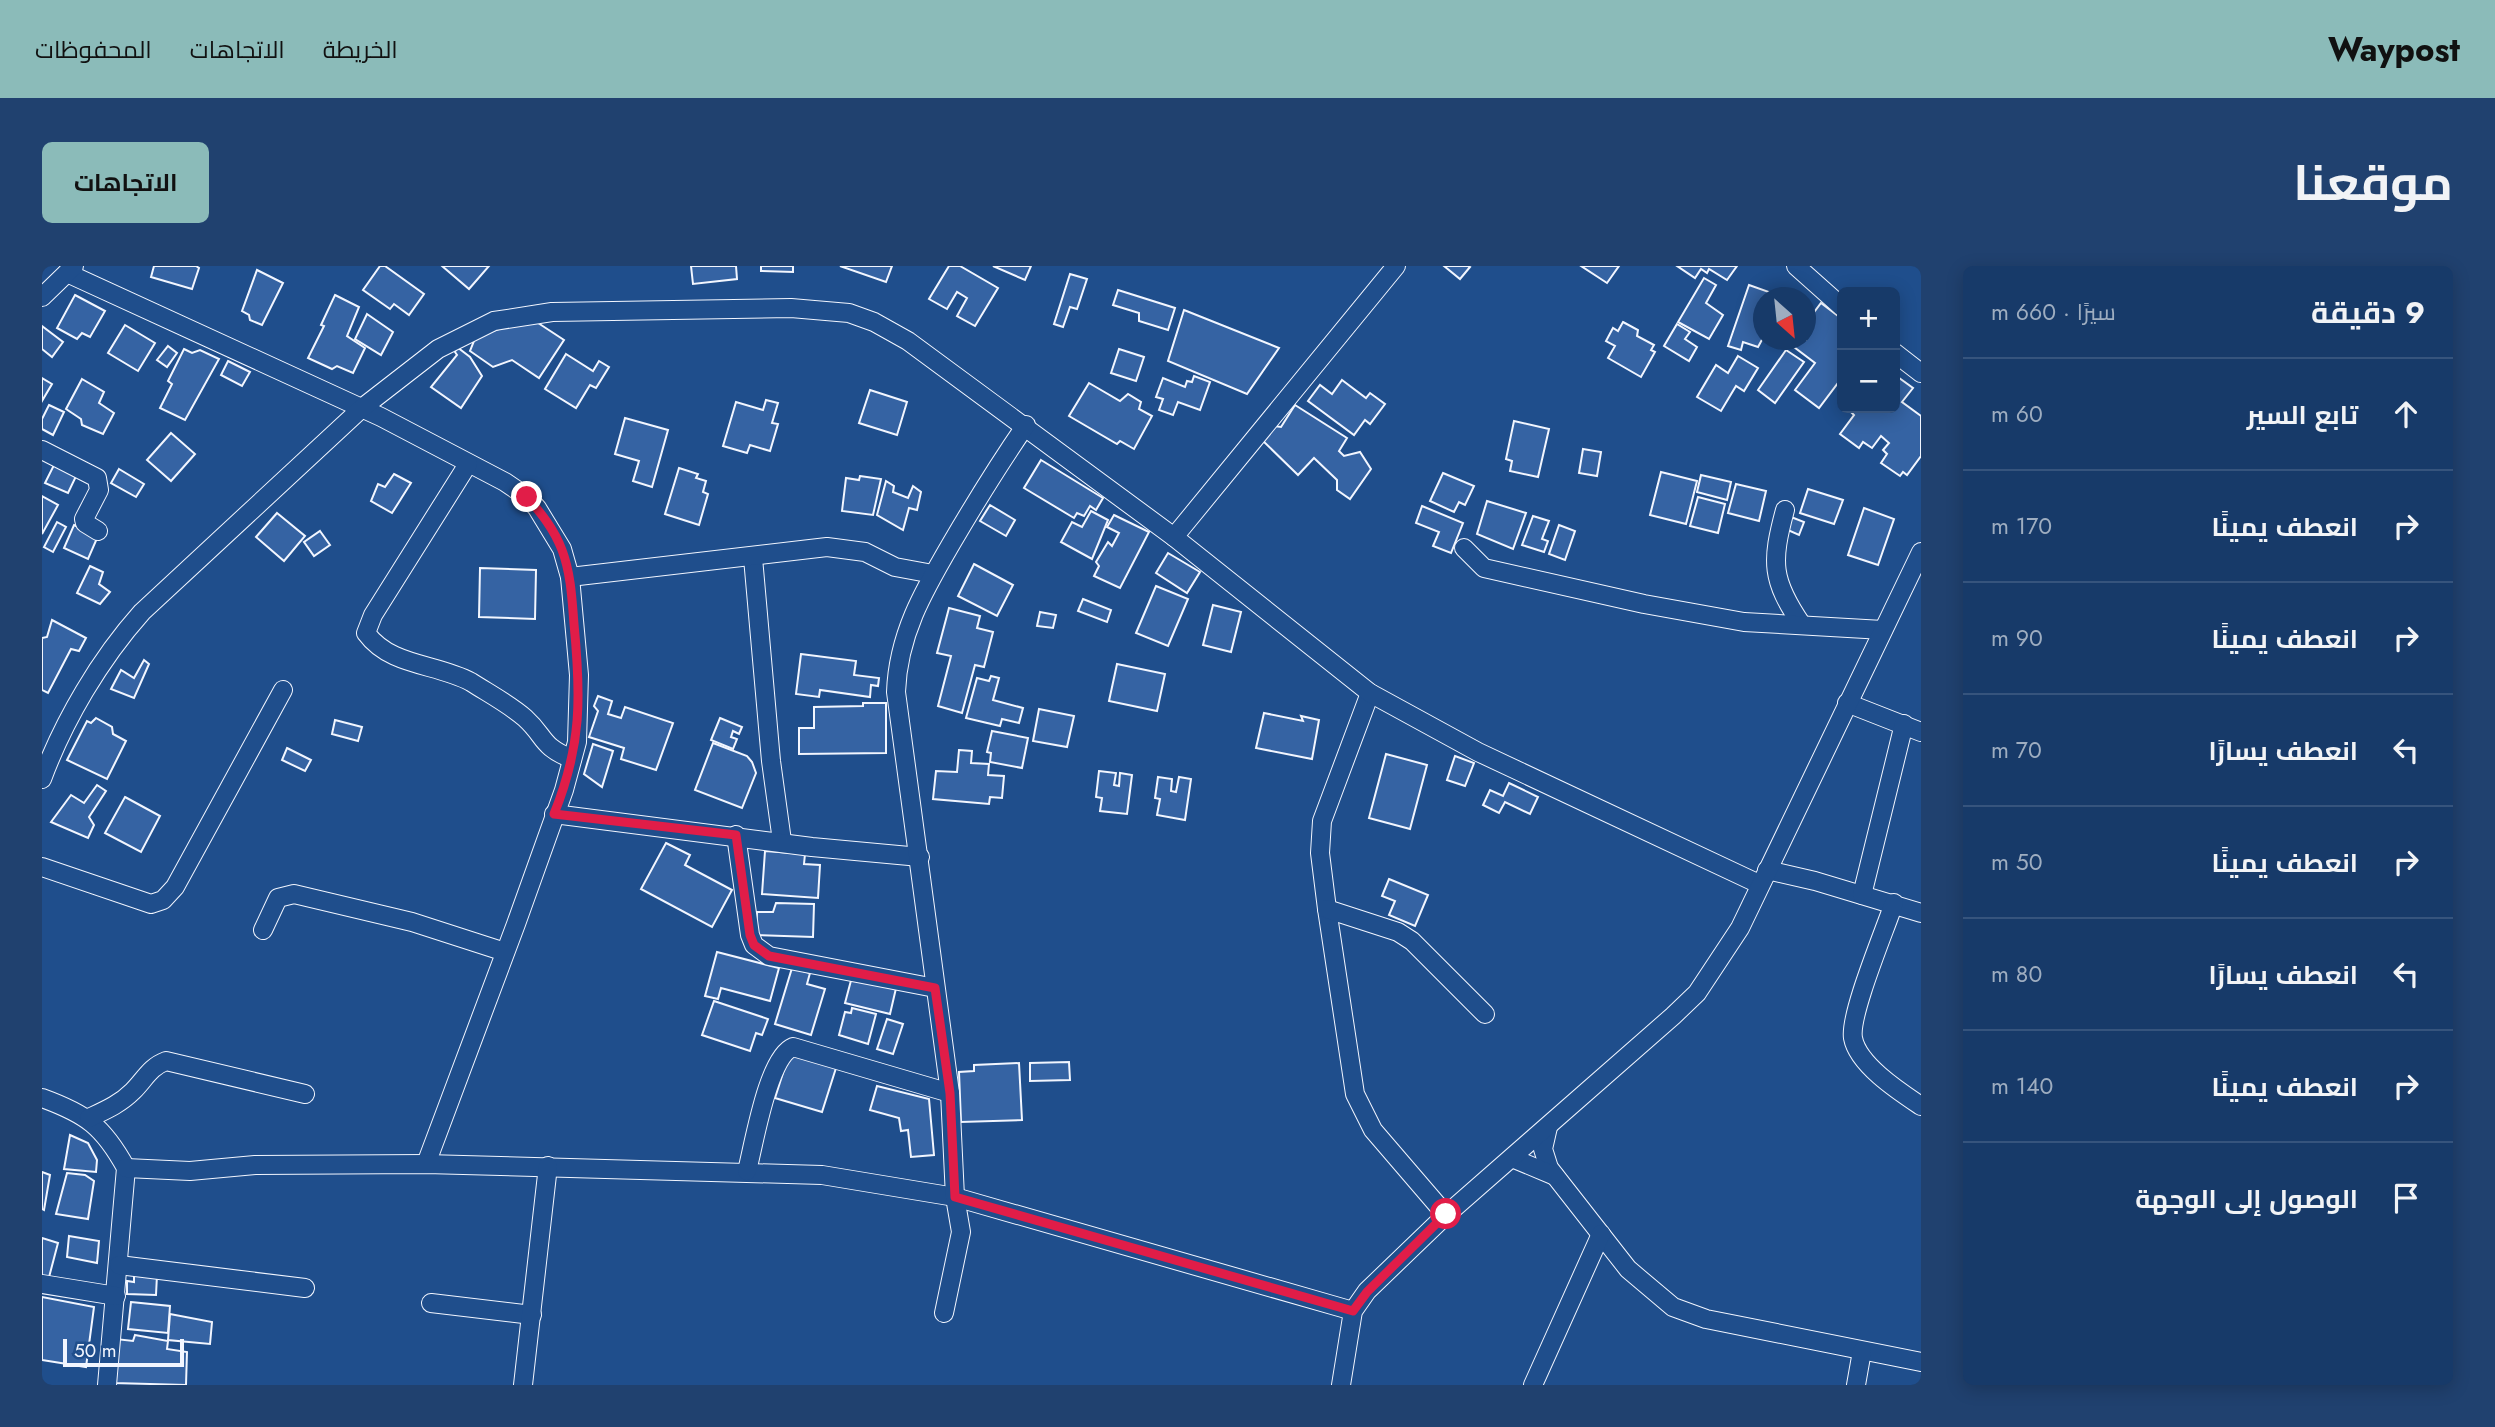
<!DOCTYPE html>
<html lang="ar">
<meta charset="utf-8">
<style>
:root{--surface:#173a69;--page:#20416f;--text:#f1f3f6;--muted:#9eadc0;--line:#36547d;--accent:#8bbbb9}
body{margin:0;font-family:Jost,Cairo,sans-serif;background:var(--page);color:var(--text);direction:rtl}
.controls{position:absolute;right:21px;top:21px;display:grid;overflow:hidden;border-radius:10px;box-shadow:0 4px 18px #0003}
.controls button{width:63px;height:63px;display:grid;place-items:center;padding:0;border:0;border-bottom:2px solid var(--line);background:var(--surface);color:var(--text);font:35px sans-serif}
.compass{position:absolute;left:1711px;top:21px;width:63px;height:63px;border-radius:50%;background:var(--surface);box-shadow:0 4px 18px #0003;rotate:153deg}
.scale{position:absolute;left:21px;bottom:18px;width:121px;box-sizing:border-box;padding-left:7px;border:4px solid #f2f6ff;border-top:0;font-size:19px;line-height:24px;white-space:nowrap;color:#f2f6ff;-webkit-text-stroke:5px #1f4e8c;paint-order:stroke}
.stop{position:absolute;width:21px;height:21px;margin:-16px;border:5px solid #e11d48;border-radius:50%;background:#fff}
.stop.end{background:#e11d48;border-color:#fff;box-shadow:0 2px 7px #0008}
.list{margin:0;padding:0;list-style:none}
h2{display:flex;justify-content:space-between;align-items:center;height:91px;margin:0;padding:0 28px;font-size:30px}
h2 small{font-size:23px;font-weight:400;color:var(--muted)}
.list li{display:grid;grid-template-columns:46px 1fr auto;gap:21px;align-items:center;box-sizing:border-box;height:112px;padding:0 28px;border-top:2px solid var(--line)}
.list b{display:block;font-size:26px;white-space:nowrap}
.list em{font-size:23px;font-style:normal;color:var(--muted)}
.icon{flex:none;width:38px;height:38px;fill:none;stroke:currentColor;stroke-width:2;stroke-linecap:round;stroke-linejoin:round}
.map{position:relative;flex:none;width:1879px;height:1119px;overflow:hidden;direction:ltr;border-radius:10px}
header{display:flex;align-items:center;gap:42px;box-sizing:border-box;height:98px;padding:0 35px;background:var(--accent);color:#111}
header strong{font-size:33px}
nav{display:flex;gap:38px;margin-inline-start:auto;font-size:24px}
.intro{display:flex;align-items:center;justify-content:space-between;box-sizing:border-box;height:168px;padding:0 42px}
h1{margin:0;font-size:49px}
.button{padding:18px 32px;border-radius:10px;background:var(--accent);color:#111;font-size:24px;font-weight:700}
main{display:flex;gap:42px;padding:0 42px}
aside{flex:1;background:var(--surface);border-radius:10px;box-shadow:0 4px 18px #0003}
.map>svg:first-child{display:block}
.building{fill:#3563a3;stroke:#f2f6ff;stroke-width:2}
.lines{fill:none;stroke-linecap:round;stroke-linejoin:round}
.minor-casing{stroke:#f2f6ff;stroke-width:20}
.minor{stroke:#1f4e8c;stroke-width:18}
.route{stroke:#e11d48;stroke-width:9}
</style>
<header>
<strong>Waypost</strong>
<nav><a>الخريطة</a><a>الاتجاهات</a><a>المحفوظات</a></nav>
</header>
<div class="intro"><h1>موقعنا</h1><a class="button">الاتجاهات</a></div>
<main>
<aside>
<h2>9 دقيقة<small>سيرًا · 660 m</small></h2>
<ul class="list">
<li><svg class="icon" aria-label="ahead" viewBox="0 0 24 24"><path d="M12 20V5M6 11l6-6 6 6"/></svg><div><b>تابع السير</b></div><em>60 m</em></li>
<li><svg class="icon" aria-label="right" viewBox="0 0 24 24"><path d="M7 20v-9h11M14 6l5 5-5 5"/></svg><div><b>انعطف يمينًا</b></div><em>170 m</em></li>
<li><svg class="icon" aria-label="right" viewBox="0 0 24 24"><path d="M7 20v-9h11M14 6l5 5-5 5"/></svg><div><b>انعطف يمينًا</b></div><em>90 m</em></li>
<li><svg class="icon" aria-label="left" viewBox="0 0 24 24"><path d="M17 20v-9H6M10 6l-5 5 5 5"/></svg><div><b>انعطف يسارًا</b></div><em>70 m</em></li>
<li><svg class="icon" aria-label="right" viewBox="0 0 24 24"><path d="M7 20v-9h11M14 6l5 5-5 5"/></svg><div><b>انعطف يمينًا</b></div><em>50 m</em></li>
<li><svg class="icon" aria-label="left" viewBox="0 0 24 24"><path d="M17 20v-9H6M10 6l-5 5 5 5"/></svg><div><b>انعطف يسارًا</b></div><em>80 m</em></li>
<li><svg class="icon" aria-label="right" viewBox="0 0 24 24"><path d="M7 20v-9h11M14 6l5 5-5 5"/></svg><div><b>انعطف يمينًا</b></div><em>140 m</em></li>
<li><svg class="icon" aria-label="arrive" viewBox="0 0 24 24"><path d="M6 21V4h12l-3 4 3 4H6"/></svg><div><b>الوصول إلى الوجهة</b></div></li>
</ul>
</aside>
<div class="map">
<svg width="1879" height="1119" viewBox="0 0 1879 1119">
<rect width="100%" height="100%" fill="#1f4e8c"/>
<g class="building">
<polygon points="112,0 154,0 157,2 150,23 109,11"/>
<polygon points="338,0 343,0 382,28 367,49 352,38 348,43 321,24"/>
<polygon points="400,0 447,0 427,23"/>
<polygon points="649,0 694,0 695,13 651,18"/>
<polygon points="719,0 751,0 751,6 719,5"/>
<polygon points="798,0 850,0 844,16"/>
<polygon points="907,0 918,0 956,22 933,60 915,50 925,32 915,26 905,43 887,33"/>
<polygon points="951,0 989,0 983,14"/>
<polygon points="1402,0 1426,0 1428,1 1418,13"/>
<polygon points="1539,0 1577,0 1565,17"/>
<polygon points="1635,0 1695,0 1685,14 1667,3 1665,7 1659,3 1653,12"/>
<polygon points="215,4 241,17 220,59 208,54 207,49 200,45"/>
<polygon points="1028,8 1045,13 1035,43 1028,41 1021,61 1012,58"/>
<polygon points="1662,12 1674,19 1664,37 1681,49 1667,73 1636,56"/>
<polygon points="1707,19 1727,26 1725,32 1722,32 1722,70 1716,81 1701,76 1699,84 1686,80"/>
<polygon points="1076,24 1133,42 1126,64 1097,55 1097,47 1071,39"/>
<polygon points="33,29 63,45 48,71 40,67 35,73 15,62"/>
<polygon points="293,29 317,41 305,70 323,82 311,107 295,100 290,103 266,92 282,60 279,59"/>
<polygon points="1779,37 1800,53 1800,120 1796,117 1777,142 1753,124 1773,97 1748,78 1751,74 1764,74 1764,57"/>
<polygon points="1142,44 1237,82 1205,128 1126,95"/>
<polygon points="325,48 351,66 339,89 313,73"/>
<polygon points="490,53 522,74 497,112 470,94 451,101 428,85 434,70"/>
<polygon points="1581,56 1596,64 1595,70 1612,79 1609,84 1613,86 1599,111 1566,92 1573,80 1564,75 1571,62 1576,65"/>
<polygon points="1635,58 1648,66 1643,73 1655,81 1647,95 1622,80"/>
<polygon points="83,59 113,77 96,105 66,87"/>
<polygon points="0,60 21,76 10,91 0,83"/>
<polygon points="126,80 135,87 125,101 115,94"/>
<polygon points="415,81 428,91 440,110 419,142 389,121 415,89 413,86"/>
<polygon points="142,83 150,87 158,84 177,93 143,154 118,142 130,118 126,115"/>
<polygon points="1077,83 1102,91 1094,115 1069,107"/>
<polygon points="1744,84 1762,96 1733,137 1716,124"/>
<polygon points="524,88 551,105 557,95 567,101 554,122 548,119 534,142 503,123"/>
<polygon points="1696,90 1716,102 1702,125 1694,120 1679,145 1655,131 1674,99 1686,107"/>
<polygon points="186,95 208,106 200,120 179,109"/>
<polygon points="1853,109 1871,122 1860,136 1879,150 1879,190 1865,209 1861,206 1858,210 1839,197 1845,188 1841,184 1847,177 1839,170 1830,182 1821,176 1817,182 1798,168 1812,149 1808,145 1810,142 1853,142"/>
<polygon points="1152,110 1168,116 1158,144 1136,136 1131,149 1117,144 1121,133 1114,131 1121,112 1143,121 1145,115 1150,116"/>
<polygon points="0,112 10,118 0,135"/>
<polygon points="40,113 62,126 57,137 72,147 61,168 40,159 39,153 24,143"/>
<polygon points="1300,114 1324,132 1328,127 1343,138 1328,158 1323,154 1312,169 1266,135 1278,119 1290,128"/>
<polygon points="1047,117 1078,135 1086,128 1099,136 1097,143 1110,150 1092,183 1078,175 1075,178 1027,150"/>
<polygon points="828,124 865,136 855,169 817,157"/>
<polygon points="724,134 736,137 730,157 736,158 728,185 708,179 705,187 681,180 694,136 721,144"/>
<polygon points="7,139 22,146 11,169 0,163 0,153"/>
<polygon points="1253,139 1305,172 1297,185 1302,190 1318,186 1329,203 1308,233 1295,224 1295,214 1272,192 1256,209 1219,173 1232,160 1239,161"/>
<polygon points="583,152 626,164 610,221 591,215 597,195 573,188"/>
<polygon points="1472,155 1507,163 1496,211 1468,205 1470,195 1464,193"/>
<polygon points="129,167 153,188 129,215 105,194"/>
<polygon points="1541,183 1559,186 1555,210 1537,207"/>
<polygon points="15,193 37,204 26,227 3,217"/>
<polygon points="999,194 1061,232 1054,244 1048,240 1042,250 1035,247 1032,252 982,222"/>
<polygon points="637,202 656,208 654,212 664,215 661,226 666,228 657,259 623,248"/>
<polygon points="77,203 102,218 94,231 69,217"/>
<polygon points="1619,206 1655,215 1644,258 1608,249"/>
<polygon points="1401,207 1432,220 1423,239 1417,236 1412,246 1388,235"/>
<polygon points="352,208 369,217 350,247 329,235 336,218 343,221"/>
<polygon points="1659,209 1689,216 1685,234 1655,226"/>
<polygon points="818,210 839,213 831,249 800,245 804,212 817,214"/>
<polygon points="844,215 852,220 851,226 866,232 871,220 879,226 875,244 867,242 861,264 835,249"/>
<polygon points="1694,218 1724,225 1717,255 1686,247"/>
<polygon points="1766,223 1801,234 1792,258 1758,247"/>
<polygon points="0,230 16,239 0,268"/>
<polygon points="1656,231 1683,238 1676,267 1648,260"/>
<polygon points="1445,235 1484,247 1471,283 1435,268"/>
<polygon points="948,239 973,254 964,270 938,255"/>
<polygon points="1380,240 1421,257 1409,287 1391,280 1397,266 1374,257"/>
<polygon points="1822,242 1852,253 1836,299 1806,289"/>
<polygon points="1049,245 1066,254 1050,293 1019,276 1030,256 1040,261"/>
<polygon points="235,247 263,270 242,295 214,271"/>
<polygon points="1072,249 1107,266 1078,322 1052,310 1057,300 1054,296 1066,276 1070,280 1077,267 1065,261"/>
<polygon points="1744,249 1762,256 1757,269 1739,261"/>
<polygon points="1491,250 1507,255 1500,273 1506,275 1502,286 1480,279"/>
<polygon points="15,256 24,261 11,286 2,281"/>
<polygon points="32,259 56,270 46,293 22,282"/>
<polygon points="1517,259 1533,265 1523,294 1507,288"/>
<polygon points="278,265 288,279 272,290 262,276"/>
<polygon points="1126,287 1158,306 1145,327 1114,307"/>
<polygon points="932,298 971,319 955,350 916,330"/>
<polygon points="48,300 61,306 57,318 68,326 58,338 35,327"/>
<polygon points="438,302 494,304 493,353 437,351"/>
<polygon points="1114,320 1146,333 1126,380 1094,367"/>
<polygon points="1041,333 1069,344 1065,356 1036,345"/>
<polygon points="1171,339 1199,346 1189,386 1161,379"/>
<polygon points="907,342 938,350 935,362 951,366 942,401 933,399 920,447 896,440 909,390 895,387"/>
<polygon points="998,346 1014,349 1011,362 995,360"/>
<polygon points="10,354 44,372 37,385 29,383 6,427 0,424 0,372 5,371"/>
<polygon points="759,388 814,395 812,409 837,412 836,420 829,419 828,431 778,424 777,431 754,428"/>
<polygon points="102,394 107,398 92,432 69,423 79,404 92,412"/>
<polygon points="1075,398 1123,408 1115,445 1067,435"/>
<polygon points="949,410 957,412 951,434 981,442 977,457 960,453 958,460 924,452 935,412 947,415"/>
<polygon points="556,430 570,435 566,448 579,452 583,441 631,457 614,504 579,493 582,482 547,471 556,445 552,440"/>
<polygon points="821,437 844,437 844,487 757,488 757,462 772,462 772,441 821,440"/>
<polygon points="997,443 1032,450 1025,481 991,475"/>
<polygon points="1222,447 1261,455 1259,450 1277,454 1270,493 1214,482"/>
<polygon points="54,452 70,461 71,468 84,475 65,513 25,494 45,455 49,457"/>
<polygon points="678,452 700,461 697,468 691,465 689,471 695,473 691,483 669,474"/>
<polygon points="293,454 320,461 316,475 290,468"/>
<polygon points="950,465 986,472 980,502 948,496 949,487 945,486"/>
<polygon points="671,477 705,490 710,496 714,507 700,542 653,524"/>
<polygon points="551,478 571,485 560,521 542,508"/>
<polygon points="245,482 269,494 263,505 240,494"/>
<polygon points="917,484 930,485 929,497 947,498 946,509 962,510 960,532 948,531 947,538 891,533 894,505 915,506"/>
<polygon points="1344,488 1385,499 1368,563 1327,552"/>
<polygon points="1413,490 1432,497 1423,520 1405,514"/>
<polygon points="1057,505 1074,507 1072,519 1077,520 1078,507 1090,509 1085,548 1058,545 1060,532 1054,531"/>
<polygon points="1116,511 1130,513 1129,525 1134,526 1137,511 1149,513 1143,554 1115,549 1118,533 1113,532"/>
<polygon points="1467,517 1496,531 1488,548 1463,536 1457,547 1441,539 1448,524 1461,530"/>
<polygon points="55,519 64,525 47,551 52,559 46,572 9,556 29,529 42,537"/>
<polygon points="83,531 118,550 99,586 63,567"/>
<polygon points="624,577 648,589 643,599 690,624 670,661 599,623"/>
<polygon points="723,585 763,588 762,598 778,599 776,632 720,628"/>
<polygon points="1347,613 1386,629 1373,660 1347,649 1353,635 1340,630"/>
<polygon points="734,637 772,638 771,671 714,669 715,646 731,646"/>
<polygon points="675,686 737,702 728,735 679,722 676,733 663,730"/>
<polygon points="750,702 768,707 765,718 783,723 769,769 733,758"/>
<polygon points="811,707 855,718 848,748 803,737"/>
<polygon points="672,735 726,753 720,769 714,767 708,785 660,769"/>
<polygon points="810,742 834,748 826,778 797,769 803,746 809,747"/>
<polygon points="845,753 861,758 851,788 835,783"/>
<polygon points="747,788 794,802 780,846 733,832"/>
<polygon points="1027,796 1028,814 988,815 988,797"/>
<polygon points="977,797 980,854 919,856 917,806 932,805 932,799"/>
<polygon points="835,820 887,833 892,889 869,891 866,864 859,865 857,852 828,844"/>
<polygon points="28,869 46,877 55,894 54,906 22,903"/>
<polygon points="0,906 8,909 2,944 0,943"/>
<polygon points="25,907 43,909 52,915 46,953 14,948"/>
<polygon points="27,970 57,975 55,997 25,991"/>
<polygon points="0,972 16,977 6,1015 0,1013"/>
<polygon points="92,1008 115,1009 114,1029 85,1028 85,1015 92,1016"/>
<polygon points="0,1031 52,1041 44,1101 0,1094"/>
<polygon points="89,1036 128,1040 126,1067 86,1063"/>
<polygon points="128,1048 170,1056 168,1078 126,1074"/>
<polygon points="93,1069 126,1075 125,1083 145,1086 144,1119 72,1117 74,1073 91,1075"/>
</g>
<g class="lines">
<g class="minor-casing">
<g id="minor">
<polyline points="1754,0 1800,41"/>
<polyline points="25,7 339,151 463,216 485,231 495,242 520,283 528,311 537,409 535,476 522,524 474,658 384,898"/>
<polyline points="0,31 32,0"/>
<polyline points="1853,87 1879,107"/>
<polyline points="0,184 55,212 57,224 42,253 43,257 56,265"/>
<path d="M426,198L331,349L324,367C349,401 394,397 429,416C446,427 467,438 483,452C504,471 498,480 530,493"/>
<path d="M1743,244C1729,296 1729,314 1760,359"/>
<polyline points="1132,271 1354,0"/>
<polyline points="1422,282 1442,302 1602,338 1702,356 1841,364"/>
<polyline points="711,292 729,495 740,575"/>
<polyline points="528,311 785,281 823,286 853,301 891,308"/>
<polyline points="1328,427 1280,555 1278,587 1285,643 1313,828 1331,864 1404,949"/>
<polyline points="1805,437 1879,466"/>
<path d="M0,513C22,454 58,393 100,346L320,142L396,83L452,55L510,46L749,42L807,47L832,56L866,75L1132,271L1328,427L1436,486L1717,618"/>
<polyline points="512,548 770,581 878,591"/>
<polyline points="694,569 708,669 712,679 727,690 893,722"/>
<polyline points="0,601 109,638 121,634 133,621 241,424"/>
<polyline points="1725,604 1773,615 1879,647"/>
<polyline points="1820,629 1862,458"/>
<path d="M1852,637C1843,664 1807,749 1811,772C1816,799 1858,826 1879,840"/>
<polyline points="1285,643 1356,666 1370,675 1443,748"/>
<polyline points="221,664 236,632 252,628 370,656 463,686"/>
<path d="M0,832C44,848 61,860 84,902L65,1119"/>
<path d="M47,852C64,844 78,838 91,825C103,813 108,801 124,795L263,828"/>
<polyline points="1506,861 1501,883 1507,902 1586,1003 1631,1041 1664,1053 1879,1096"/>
<polyline points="1470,892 1513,910"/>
<polyline points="84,902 148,905 213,899 384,898 780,909 913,931 1311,1045"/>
<path d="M705,905C712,878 726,791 751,781L908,827"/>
<polyline points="77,999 263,1022"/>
<polyline points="0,1018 74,1030"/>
<polyline points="389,1037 490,1049"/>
<path d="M902,1047L919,966L913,931L908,827L854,426C856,369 881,326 909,278C933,237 957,198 984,159"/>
<polyline points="481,1119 506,900"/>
<polyline points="1299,1119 1311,1045 1325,1025 1404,949 1631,750 1655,727 1698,662 1879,286"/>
<polyline points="1491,1119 1559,968"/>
<polyline points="1814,1119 1820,1085"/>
</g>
</g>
<use href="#minor" class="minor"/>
</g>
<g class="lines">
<path class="route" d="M485,231C499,247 512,263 520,284C529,308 530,333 532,358C539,430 540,479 512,548L694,569L708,669L712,679L727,690L893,722L908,827L913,931L1311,1045L1325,1026L1404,948"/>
</g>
</svg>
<div class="controls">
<button>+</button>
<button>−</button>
</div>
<svg class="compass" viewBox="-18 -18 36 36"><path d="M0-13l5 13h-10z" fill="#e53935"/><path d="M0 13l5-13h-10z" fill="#9eadc0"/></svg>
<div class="scale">50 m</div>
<div class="stop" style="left:1404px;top:948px"></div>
<div class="stop end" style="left:485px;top:231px"></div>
</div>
</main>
